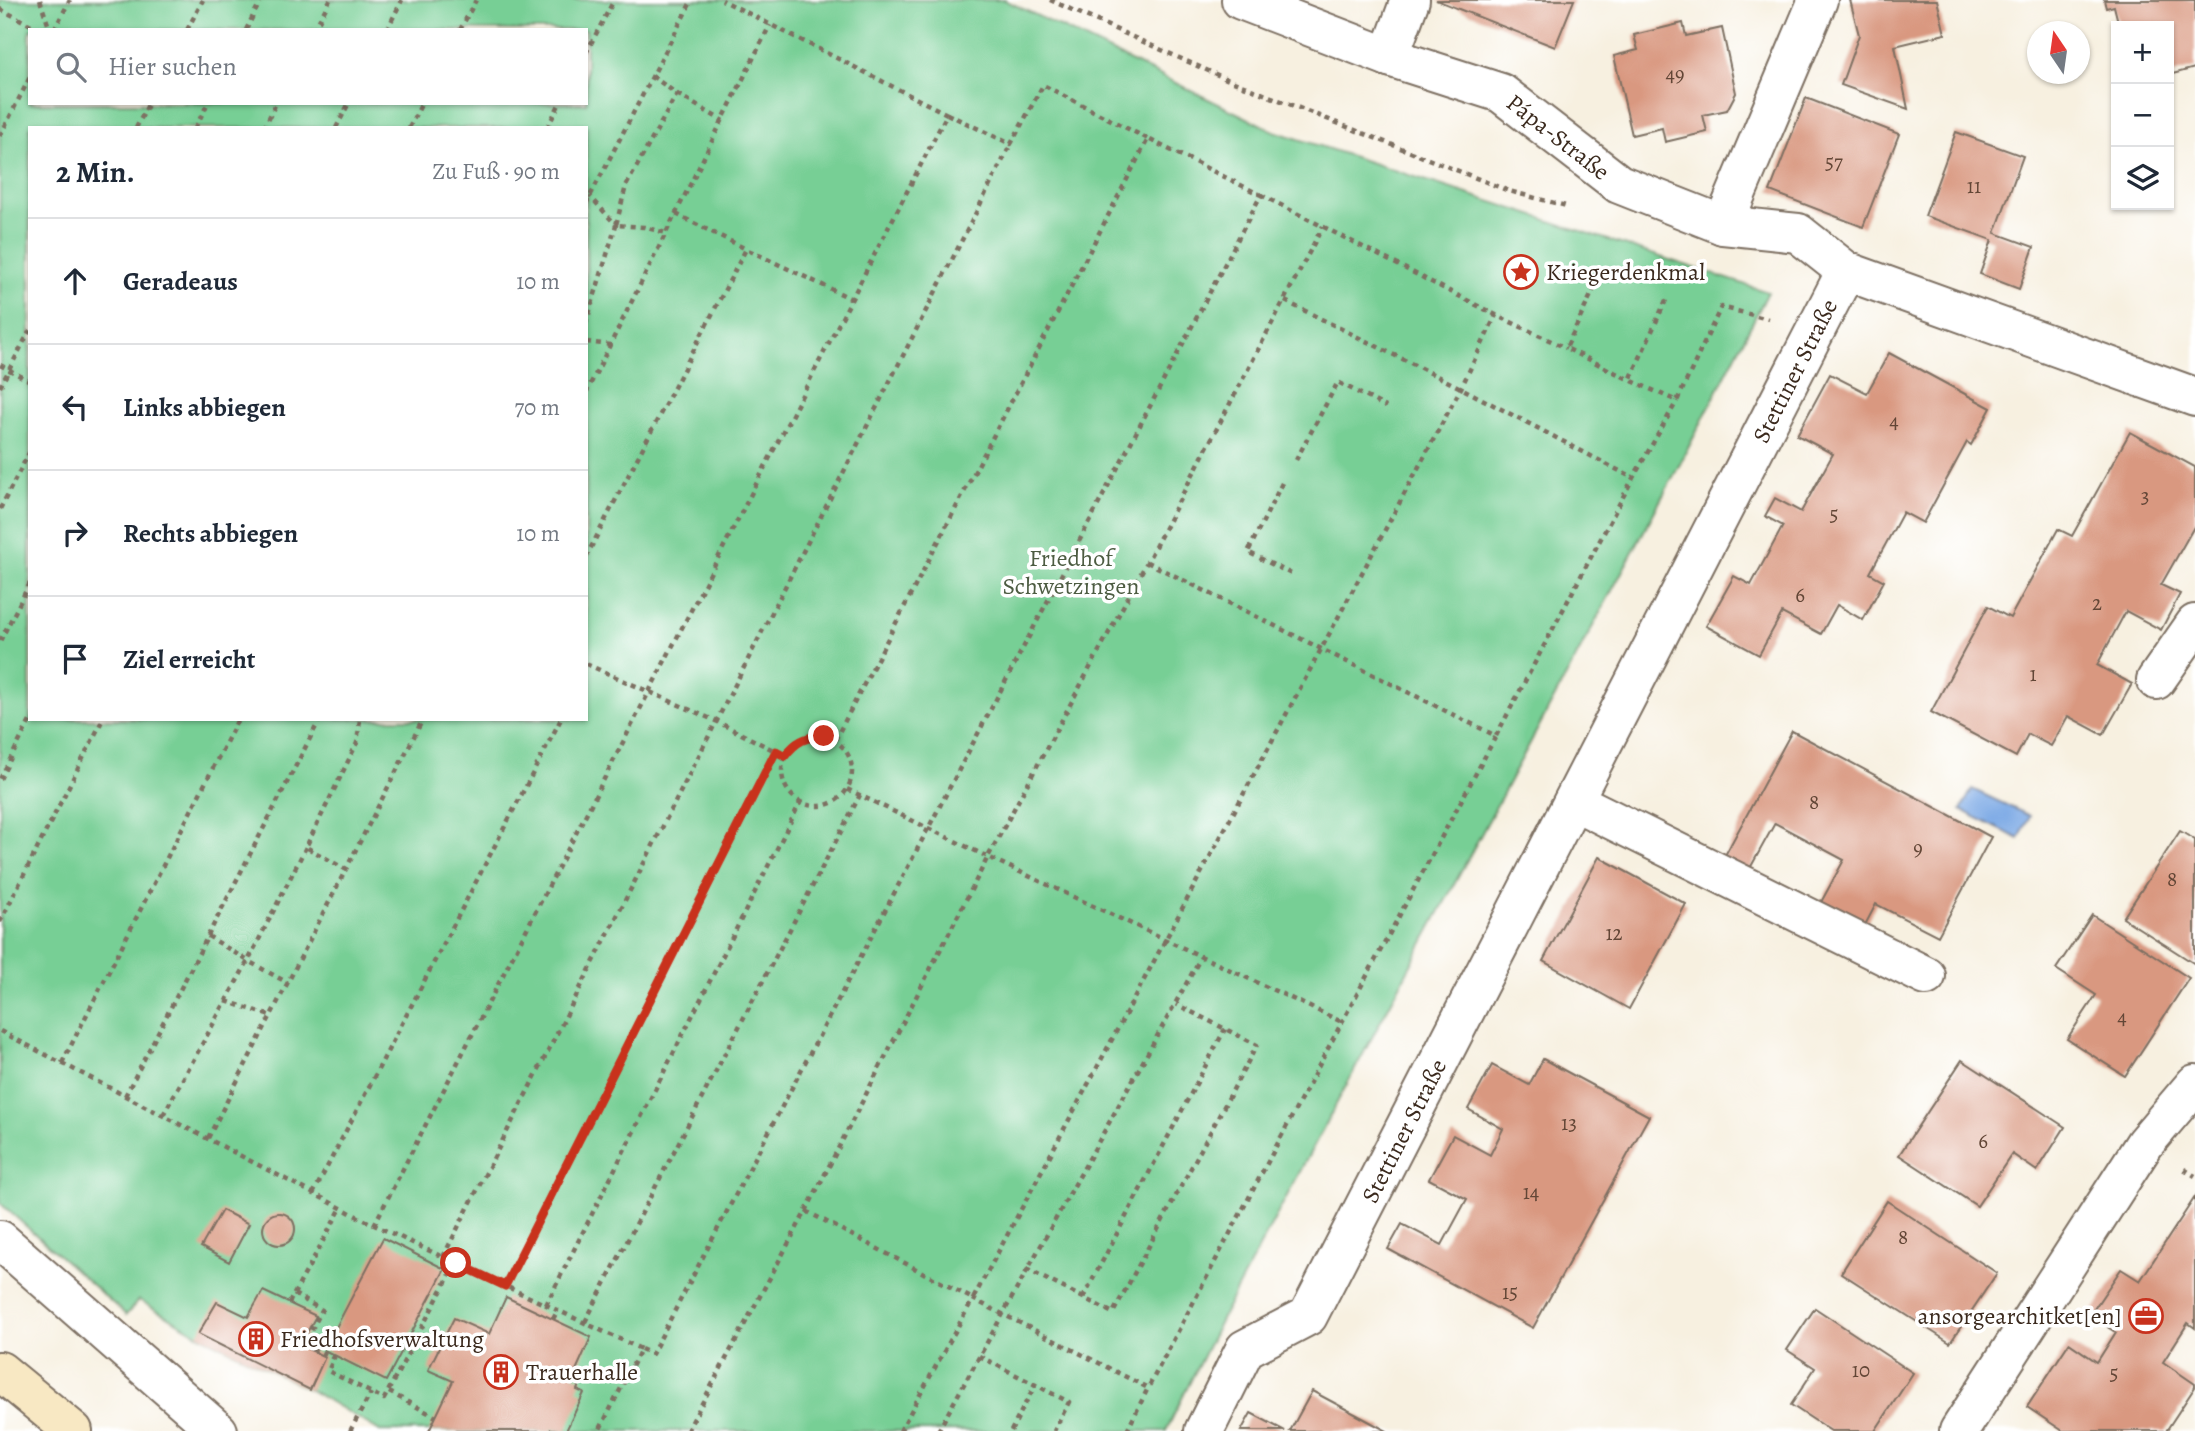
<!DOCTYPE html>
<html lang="de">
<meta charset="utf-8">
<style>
:root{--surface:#fff;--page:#f6f6f7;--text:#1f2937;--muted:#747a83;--line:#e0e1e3}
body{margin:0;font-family:Alegreya,serif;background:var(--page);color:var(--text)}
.controls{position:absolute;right:21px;top:21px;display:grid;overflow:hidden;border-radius:0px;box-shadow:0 2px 5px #0004}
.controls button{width:63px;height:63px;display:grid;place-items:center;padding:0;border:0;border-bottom:2px solid var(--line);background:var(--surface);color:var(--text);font:35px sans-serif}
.compass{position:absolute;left:2027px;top:21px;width:63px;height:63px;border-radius:50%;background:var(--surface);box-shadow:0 2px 5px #0004;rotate:347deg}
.stop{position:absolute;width:21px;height:21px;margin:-16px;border:5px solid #c8321e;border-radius:50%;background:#fff}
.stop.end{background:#c8321e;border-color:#fff;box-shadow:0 2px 7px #0008}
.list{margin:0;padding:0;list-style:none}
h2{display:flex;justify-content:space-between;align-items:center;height:91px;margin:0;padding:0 28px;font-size:30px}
h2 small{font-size:23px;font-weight:400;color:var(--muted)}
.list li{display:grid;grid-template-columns:46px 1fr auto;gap:21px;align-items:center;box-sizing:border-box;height:126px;padding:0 28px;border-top:2px solid var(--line)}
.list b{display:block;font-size:26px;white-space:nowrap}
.list em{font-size:23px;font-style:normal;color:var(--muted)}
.icon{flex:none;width:38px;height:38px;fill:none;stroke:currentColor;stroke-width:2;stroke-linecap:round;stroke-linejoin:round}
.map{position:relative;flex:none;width:2195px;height:1431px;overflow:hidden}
.search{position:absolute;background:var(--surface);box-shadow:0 2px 5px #0004;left:28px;top:28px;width:560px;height:77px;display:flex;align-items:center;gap:18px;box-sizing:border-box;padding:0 24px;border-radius:0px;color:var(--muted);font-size:26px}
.panel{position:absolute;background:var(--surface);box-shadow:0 2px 5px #0004;left:28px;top:126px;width:560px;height:595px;border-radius:0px}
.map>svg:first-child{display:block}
.green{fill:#77cf95;stroke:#597c5a;stroke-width:2;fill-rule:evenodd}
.water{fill:#7ba9e5;stroke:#5b6a82;stroke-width:2}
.building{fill:#d99880}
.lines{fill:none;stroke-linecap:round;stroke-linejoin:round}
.street-casing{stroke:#7d6f62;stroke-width:42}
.secondary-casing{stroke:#7d6f62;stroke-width:42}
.path{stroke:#7d6f62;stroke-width:4.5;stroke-dasharray:5 5;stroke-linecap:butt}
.street{stroke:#fff;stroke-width:38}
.secondary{stroke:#f8e8c3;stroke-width:38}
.route{stroke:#c8321e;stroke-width:9}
.labels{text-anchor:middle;stroke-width:7;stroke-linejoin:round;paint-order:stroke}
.number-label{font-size:21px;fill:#624636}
.street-label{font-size:24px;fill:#3b2a1e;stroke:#fff}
.poi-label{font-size:24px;fill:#3b2a1e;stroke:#fff;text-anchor:start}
.park-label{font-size:24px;fill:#4d5c42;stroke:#fff}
</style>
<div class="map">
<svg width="2195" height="1431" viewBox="0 0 2195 1431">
<rect width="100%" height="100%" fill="#fff"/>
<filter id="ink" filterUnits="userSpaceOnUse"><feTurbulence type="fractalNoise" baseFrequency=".0143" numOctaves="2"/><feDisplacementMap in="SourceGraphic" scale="14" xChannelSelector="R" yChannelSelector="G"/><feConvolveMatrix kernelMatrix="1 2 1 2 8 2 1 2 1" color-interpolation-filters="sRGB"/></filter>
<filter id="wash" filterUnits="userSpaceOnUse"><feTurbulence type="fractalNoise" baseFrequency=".00686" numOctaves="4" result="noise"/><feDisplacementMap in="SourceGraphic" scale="28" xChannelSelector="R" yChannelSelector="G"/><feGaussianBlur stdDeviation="1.57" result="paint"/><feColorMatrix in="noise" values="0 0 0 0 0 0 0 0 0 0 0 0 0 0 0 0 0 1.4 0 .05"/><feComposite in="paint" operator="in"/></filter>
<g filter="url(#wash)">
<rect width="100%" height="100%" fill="#f7f0e0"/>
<path class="green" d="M0,0H1005L1274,131L1768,292L1681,462L1223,1315L1166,1431H380L310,1390L198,1334L139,1300L126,1315L0,1203ZM30,30H586V103H30ZM30,128H586V719H30Z"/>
<polygon class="water" points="1972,789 2030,816 2019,839 1961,810"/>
<g id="blocks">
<g class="building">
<polygon points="1436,0 1574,0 1555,47"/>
<polygon points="1850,0 1937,0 1945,34 1895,46 1908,109 1841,85 1859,35"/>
<polygon points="2104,0 2195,0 2195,68 2169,75 2169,26 2119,26 2114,6 2106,8"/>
<polygon points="1683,23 1686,36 1722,28 1736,93 1727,110 1703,115 1707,132 1665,142 1662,128 1632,135 1614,56 1638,50 1634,35"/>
<polygon points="1806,98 1899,134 1863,227 1770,191"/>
<polygon points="1956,132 2023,156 1995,233 2034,247 2019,289 1980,274 1992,240 1925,216"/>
<polygon points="1889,353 1991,408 1971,445 1967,442 1923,523 1903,512 1870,573 1884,581 1863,620 1837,605 1821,634 1782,613 1759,655 1706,626 1734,576 1751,585 1783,526 1765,516 1775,498 1801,512 1833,454 1797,435 1830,374 1867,393"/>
<polygon points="2130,432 2195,467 2195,525 2161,585 2180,594 2161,630 2126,611 2097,665 2132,684 2103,735 2068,716 2051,746 2028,734 2016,757 1931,712 1988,606 2010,618 2058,529 2072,536"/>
<polygon points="1792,731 1991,837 1938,936 1876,904 1864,927 1820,904 1844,860 1775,823 1748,872 1723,859"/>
<polygon points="2180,831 2195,840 2195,964 2123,918"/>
<polygon points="1599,857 1686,904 1629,1009 1543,961"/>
<polygon points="2092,915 2189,978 2125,1076 2067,1039 2096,995 2056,969"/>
<polygon points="1543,1059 1649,1116 1533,1328 1388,1249 1402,1224 1442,1245 1467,1199 1429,1179 1453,1135 1490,1155 1503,1129 1468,1109 1492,1065 1529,1085"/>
<polygon points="1962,1060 2065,1127 2037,1171 2012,1154 1977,1206 1899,1155"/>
<polygon points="2195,1197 2195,1328 2188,1323 2163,1362 2195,1384 2195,1387 2166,1431 2063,1431 2027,1407 2069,1343 2097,1362 2116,1332 2090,1315 2121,1269 2140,1281"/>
<polygon points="1887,1201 1997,1273 1950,1343 1841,1273"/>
<polygon points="222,1210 249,1224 229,1262 201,1247"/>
<circle cx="279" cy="1229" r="16"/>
<polygon points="383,1238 445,1269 386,1381 324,1350"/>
<polygon points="263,1291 316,1316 300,1345 325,1357 310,1390 198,1334 217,1302 248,1317"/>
<polygon points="506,1297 591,1337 574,1375 582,1378 577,1390 584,1393 566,1431 551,1429 550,1431 429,1431 453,1381 428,1370 454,1318 489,1334"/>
<polygon points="1815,1308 1913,1373 1875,1431 1831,1431 1791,1405 1815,1368 1787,1350"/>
<polygon points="1312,1391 1387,1431 1290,1431"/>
<polygon points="1251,1413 1285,1431 1241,1431"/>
</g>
</g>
</g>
<g filter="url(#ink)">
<use href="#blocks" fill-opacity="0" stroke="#7d6f62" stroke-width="2"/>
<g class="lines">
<g class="street-casing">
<g id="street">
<polyline points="1241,0 1389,57 1501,93 1619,184 1723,225 1798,233 1846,271"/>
<polyline points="1389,57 1410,0"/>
<polyline points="1723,225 1818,0"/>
<polyline points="2156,680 2195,624"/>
<polyline points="1574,801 1926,976"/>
<polyline points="0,1240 218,1431"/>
<polyline points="1204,1431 1245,1349 1308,1316 1846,271 2195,397"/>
<polyline points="1959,1431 2145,1143 2195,1084"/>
</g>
</g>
<g class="secondary-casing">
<polyline id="secondary" points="0,1371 73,1431"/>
</g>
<g class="path">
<polyline points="40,0 50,30"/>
<polyline points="1050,0 1231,81 1509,191 1566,206"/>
<polyline points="0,9 41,30"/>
<polyline points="54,30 70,0"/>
<polyline points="187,30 203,0"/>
<polyline points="246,30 261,0"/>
<polyline points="314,30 330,0"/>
<polyline points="387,30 402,0"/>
<polyline points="460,30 476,0"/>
<polyline points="586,53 614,0"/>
<polyline points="652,76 677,94 626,186 616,225 644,227 666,233"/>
<polyline points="677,94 723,121"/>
<polyline points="947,114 1011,144 1043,85 1148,139"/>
<polyline points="136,128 149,103"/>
<polyline points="195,128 208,103"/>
<polyline points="264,128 276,103"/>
<polyline points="336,128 349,103"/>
<polyline points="409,128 422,103"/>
<polyline points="547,128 560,103"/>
<polyline points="0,136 30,77"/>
<polyline points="1261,195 1496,315 1566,348"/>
<polyline points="586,204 692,0"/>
<polyline points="676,214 746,249"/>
<polyline points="1599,278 1566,348 1630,380"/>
<polyline points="1666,300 1630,380 1677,401 1721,307 1768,319"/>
<polyline points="1285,301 1461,388 1633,478"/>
<polyline points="586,324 616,225 590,196"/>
<polyline points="586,342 611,345"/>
<polyline points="0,365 30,381"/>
<polyline points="0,387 30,330"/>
<polyline points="586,393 770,25"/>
<polyline points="1296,460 1338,382 1386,407"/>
<polyline points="1282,483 1248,552 1295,576"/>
<polyline points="0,509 30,451"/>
<polyline points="586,557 746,249 852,299"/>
<polyline points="1147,562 1496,736 1633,478 1677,401"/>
<polyline points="0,641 30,583"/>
<polyline points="586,664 718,722 785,756"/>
<circle cx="817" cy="771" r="35"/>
<polyline points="0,779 31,719"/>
<polyline points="847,789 988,857 1342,1022"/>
<polyline points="347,870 306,847 357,743 360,719"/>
<polyline points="0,922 103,719"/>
<polyline points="208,936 248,961 306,847"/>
<polyline points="226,1001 271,1016"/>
<polyline points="0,1031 374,1225 641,1349 599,1431"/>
<polyline points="62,1063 238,719"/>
<polyline points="125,1096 320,719"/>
<polyline points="163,1115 248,961 288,983"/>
<polyline points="208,1138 423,719"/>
<polyline points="2184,1169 2195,1176"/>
<polyline points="313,1194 561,719"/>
<polyline points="806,1211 973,1299 1461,388 1496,315"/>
<polyline points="374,1225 947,114 722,0"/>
<polyline points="443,1257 1011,144"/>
<polyline points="1026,1269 1113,1313 1257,1045 1176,1004"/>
<polyline points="505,1286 776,751"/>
<polyline points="294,1294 322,1310 304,1344 334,1358 328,1371 384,1399 456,1263"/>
<polyline points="1083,1298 1225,1029"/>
<polyline points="289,1303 341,1208"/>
<polyline points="546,1305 801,801"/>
<polyline points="553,1319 558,1310"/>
<polyline points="585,1322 860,795"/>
<polyline points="641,1349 652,1354 1261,195 1148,139 835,740"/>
<polyline points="979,1356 1069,1402 1054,1431"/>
<polyline points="389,1392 436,1417"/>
<polyline points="350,1431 371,1393"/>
<polyline points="687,1431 806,1211 988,857 1147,562 1323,226"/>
<polyline points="900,1431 973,1299 1148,1388 1342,1022 1496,736"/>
<polyline points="938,1431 1201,957"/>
<polyline points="1011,1431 1035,1385"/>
<polyline points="1127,1431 1148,1388"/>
</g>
<use href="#street" class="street"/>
<use href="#secondary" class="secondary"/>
</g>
</g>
<g class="lines" filter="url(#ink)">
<path class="route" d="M456,1263L505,1286L776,751L785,756C795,742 806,736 824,736"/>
</g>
<defs>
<g id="sight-ring" transform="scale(1.75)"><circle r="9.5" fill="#fff" stroke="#c8321e" stroke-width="1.5"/><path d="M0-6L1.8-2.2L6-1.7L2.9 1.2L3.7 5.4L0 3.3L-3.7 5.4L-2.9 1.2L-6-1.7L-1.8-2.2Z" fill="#c8321e"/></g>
<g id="office-ring" transform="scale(1.75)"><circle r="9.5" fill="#fff" stroke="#c8321e" stroke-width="1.5"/><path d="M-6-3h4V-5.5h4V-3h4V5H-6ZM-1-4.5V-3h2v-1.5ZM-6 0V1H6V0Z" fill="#c8321e"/></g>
<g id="building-ring" transform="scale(1.75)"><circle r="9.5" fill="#fff" stroke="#c8321e" stroke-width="1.5"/><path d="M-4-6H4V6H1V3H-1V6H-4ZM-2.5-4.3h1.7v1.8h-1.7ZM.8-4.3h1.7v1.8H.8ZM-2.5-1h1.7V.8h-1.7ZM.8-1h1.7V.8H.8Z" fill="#c8321e"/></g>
</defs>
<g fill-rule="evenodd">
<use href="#sight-ring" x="1521" y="272"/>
<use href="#office-ring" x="2146" y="1316"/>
<use href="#building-ring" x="256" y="1339"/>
<use href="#building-ring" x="501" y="1372"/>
</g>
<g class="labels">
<g class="number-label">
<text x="1675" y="81">49</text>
<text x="1834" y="169">57</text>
<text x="1974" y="193">11</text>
<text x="1894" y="428">4</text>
<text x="2145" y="503">3</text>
<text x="1834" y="521">5</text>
<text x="1800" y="602">6</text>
<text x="2097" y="610">2</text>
<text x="2033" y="681">1</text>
<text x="1814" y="809">8</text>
<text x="1918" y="855">9</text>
<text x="2172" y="886">8</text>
<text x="1614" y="940">12</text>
<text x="2122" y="1024">4</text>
<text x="1569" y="1130">13</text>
<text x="1983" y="1148">6</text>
<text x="1531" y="1199">14</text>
<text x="1903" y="1244">8</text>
<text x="1510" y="1299">15</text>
<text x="1861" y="1377">10</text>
<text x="2114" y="1380">5</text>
</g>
<g class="street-label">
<text transform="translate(1558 137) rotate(38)" y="8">Pápa-Straße</text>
<text transform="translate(1795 371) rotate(-63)" y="8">Stettiner Straße</text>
<text transform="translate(1404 1131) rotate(-63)" y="8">Stettiner Straße</text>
</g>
<g class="poi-label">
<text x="1546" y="280">Kriegerdenkmal</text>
<text x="2122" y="1324" text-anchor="end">ansorgearchitket[en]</text>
<text x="280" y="1347">Friedhofsverwaltung</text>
<text x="526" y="1380">Trauerhalle</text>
</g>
<g class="park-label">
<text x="1071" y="566">Friedhof<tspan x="1071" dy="28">Schwetzingen</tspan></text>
</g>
</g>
</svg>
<div class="controls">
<button>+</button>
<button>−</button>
<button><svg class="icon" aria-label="layers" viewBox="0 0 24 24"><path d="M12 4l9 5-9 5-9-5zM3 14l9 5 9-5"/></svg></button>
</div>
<svg class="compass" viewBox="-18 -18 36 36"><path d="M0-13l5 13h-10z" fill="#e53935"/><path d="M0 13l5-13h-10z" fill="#747a83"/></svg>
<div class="stop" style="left:456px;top:1263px"></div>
<div class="stop end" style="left:824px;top:736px"></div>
<div class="search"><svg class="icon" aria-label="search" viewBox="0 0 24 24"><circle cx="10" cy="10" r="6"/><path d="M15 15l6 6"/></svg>Hier suchen</div>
<section class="panel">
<h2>2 Min.<small>Zu Fuß · 90 m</small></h2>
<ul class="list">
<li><svg class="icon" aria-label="ahead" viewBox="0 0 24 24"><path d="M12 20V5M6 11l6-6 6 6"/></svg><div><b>Geradeaus</b></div><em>10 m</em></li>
<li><svg class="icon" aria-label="left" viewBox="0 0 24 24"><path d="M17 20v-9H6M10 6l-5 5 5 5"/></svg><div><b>Links abbiegen</b></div><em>70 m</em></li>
<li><svg class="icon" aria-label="right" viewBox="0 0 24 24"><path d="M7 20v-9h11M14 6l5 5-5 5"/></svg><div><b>Rechts abbiegen</b></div><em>10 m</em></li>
<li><svg class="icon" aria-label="arrive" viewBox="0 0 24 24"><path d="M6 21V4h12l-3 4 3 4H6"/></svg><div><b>Ziel erreicht</b></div></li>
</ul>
</section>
</div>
